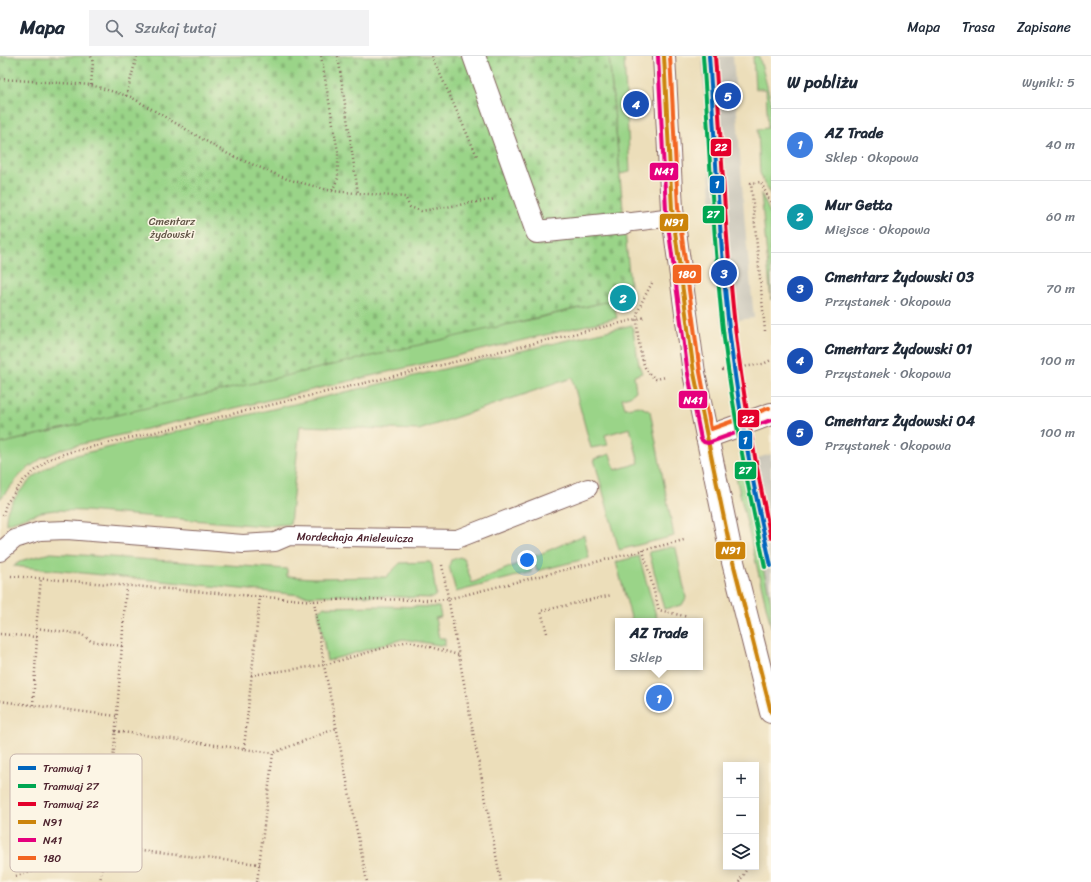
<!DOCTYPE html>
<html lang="pl">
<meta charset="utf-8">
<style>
:root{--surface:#fff;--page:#f2f2f3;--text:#1f2937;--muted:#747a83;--line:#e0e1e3;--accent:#0f766e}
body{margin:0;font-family:Sriracha,sans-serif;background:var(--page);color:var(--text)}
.controls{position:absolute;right:12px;bottom:12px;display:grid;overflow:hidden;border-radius:0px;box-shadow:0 2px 10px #0003}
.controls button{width:36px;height:36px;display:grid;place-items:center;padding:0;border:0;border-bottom:1px solid var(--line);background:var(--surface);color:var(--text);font:20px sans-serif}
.you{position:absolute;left:527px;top:504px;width:14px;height:14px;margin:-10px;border:3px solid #fff;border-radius:50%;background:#1a73e8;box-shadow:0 0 0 6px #1a73e833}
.badge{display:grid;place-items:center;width:26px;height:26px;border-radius:50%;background:var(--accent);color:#fff;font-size:13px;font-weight:700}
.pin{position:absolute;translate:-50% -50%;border:2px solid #fff;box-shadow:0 1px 4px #0006}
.popup{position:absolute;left:615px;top:562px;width:88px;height:52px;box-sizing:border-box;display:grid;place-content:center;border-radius:0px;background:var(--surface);filter:drop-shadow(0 1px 3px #0005);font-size:13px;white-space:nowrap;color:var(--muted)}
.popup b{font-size:15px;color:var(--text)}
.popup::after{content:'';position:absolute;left:50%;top:100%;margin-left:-8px;border:8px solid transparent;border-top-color:var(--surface)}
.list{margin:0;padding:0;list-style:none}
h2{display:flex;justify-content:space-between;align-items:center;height:52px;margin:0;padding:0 16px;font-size:17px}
h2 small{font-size:13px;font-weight:400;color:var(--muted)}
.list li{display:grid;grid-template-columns:26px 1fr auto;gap:12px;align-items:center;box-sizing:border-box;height:72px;padding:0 16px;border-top:1px solid var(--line)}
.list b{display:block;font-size:15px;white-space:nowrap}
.list p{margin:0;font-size:13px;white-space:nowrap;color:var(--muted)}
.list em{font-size:13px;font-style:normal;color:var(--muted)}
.icon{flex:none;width:22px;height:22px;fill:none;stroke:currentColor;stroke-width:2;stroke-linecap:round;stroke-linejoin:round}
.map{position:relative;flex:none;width:771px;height:826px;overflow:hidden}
header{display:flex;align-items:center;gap:24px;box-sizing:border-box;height:56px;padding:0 20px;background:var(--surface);border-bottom:1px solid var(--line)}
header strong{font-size:19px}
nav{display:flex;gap:22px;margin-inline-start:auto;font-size:14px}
.search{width:280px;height:36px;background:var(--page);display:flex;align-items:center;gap:10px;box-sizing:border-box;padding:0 14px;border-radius:0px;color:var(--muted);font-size:15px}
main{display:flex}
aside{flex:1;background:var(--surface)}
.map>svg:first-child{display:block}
.railway{fill:#c8c4b8}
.green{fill:#9ad488;stroke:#727a5a}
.cemetery{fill:url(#cemetery-stones);stroke:#727a5a}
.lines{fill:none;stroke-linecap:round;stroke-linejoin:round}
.service-casing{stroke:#83625d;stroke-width:20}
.pedestrian-casing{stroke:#83625d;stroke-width:24}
.tertiary-casing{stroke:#83625d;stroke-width:24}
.secondary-casing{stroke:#83625d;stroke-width:24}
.path{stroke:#83625d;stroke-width:2.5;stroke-dasharray:1 3;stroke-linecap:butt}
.service{stroke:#fff;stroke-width:18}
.pedestrian{stroke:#fff;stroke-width:22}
.tertiary{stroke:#fff;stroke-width:22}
.secondary{stroke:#fff;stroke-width:22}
.bus-1-casing{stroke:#fcf5e5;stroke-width:7}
.bus-2-casing{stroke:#fcf5e5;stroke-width:7}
.bus-3-casing{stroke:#fcf5e5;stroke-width:7}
.bus-1{stroke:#cc840b;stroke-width:4}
.bus-2{stroke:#e5007d;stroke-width:4}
.bus-3{stroke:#f26522;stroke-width:4}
.tram-1-casing{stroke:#fcf5e5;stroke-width:7}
.tram-2-casing{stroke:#fcf5e5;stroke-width:7}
.tram-3-casing{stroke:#fcf5e5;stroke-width:7}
.tram-1{stroke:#0065bd;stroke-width:4}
.tram-2{stroke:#00a651;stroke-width:4}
.tram-3{stroke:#e4002b;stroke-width:4}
.labels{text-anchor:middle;stroke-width:3;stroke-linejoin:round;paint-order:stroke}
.park-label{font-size:11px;fill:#625547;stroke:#fcf5e5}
.street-label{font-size:11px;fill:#4a1f2b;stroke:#fcf5e5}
.key{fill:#fcf5e5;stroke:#c7b5ad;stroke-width:1}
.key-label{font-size:11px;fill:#4a1f2b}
.line-badge{stroke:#fcf5e5;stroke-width:1.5}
.badge-label{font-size:11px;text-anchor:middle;font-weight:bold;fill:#fff}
</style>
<header>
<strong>Mapa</strong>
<div class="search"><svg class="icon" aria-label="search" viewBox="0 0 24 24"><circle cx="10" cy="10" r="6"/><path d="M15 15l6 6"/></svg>Szukaj tutaj</div>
<nav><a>Mapa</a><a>Trasa</a><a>Zapisane</a></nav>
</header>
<main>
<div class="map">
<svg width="771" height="826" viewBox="0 0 771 826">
<defs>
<pattern id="cemetery-stones" width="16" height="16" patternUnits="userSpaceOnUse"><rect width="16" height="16" fill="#9ad488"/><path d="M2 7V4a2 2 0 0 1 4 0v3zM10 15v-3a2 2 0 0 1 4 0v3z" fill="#86b676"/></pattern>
</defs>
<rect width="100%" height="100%" fill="#fcf5e5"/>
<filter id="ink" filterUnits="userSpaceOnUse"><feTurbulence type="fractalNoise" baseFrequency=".025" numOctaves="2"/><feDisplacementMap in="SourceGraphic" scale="8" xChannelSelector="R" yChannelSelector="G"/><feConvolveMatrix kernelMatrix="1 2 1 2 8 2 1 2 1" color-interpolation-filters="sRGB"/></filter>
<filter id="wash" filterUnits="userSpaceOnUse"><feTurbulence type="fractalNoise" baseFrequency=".012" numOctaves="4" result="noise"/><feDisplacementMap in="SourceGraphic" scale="16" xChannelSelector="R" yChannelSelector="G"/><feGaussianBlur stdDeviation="0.9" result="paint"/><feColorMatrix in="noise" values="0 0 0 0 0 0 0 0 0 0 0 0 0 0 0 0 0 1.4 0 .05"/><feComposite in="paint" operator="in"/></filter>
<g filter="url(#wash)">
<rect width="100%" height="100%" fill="#ecdeba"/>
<g class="railway">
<polygon points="702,0 733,0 745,170 754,262 721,266 710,129"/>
<polygon points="771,398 771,546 749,450 742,407"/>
</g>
<g class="green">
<polygon points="609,0 624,0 630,116 620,118"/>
<polygon points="753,0 759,0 771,45 771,140 760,117 758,73 768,72 766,33 755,33"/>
<polygon points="761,137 771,159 771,244"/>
<polygon points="613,244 617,262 65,392 42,402 22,417 0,443 0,388 81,368 79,353 529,264"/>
<path d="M632,269L639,309L642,317L634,320L636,335L630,340L622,342L625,352L639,350L650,355L674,480L619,494L594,403L610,398L615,414L639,407L630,372L605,379L608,389L591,392L572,322L419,374L300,370L290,468L264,470L85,455L55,454L41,456L6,468C6,464 6,460 7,456C8,452 11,448 13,445C26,424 46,410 68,401Z"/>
<polygon points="742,407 749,450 771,546 771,571 736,421 737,414"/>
<polygon points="584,479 589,502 537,515 533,501"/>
<polygon points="671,491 676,492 686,542 682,549 664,553 649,496"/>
<polygon points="51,497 287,513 287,520 312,522 386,521 400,507 430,506 432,509 436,539 435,540 432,542 347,539 310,540 13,510 23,504"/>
<polygon points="639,500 655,556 658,565 632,565 616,506"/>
<polygon points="460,501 464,503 472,527 529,503 532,516 456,536 449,510 451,504"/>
<polygon points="376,550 439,551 441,561 435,562 439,582 445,582 445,590 403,583 327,605 318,554 325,551"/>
</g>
<polygon class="cemetery" points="0,0 609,0 631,240 129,356 0,388"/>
</g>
<g filter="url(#ink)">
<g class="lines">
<g class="service-casing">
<g id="service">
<polyline points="624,167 673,161"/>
<path id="s1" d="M0,496L15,483L40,475L67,474L243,488L275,486L289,480L457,483L588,432"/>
</g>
</g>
<g class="pedestrian-casing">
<polyline id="pedestrian" points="474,0 537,176 624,167"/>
</g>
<g class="tertiary-casing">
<polyline id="tertiary" points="707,381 771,358"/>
</g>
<g class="secondary-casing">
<polyline id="secondary" points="664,0 672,153 694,317 733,506 771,656"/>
</g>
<g class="path">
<polyline points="321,0 338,96 338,122 332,135"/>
<polyline points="338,0 358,137"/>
<polyline points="432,0 477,100"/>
<polyline points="0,23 91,29 131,41 228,98 287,123 332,135 405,141 410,151 421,155 496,143"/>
<polyline points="91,29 93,6 91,0"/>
<polyline points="126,40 137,0"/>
<path d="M652,227C647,236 642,245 638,255C635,266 640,305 647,315C649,318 653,321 656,323L666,321"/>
<polyline points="765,275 751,127 761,126 771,148"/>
<polyline points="722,314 763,308 771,304"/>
<polyline points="3,459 6,448 23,425 49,403 70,396 646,261"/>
<polyline points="643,494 659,554 688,561"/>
<polyline points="442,509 501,826"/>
<polyline points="11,520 314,545 352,543 434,544 448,543 684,484"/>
<polyline points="314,545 324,609 367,826"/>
<polyline points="36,572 81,578 91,585 122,590"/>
<polyline points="547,577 541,555 612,539"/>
<polyline points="0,578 37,581"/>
<polyline points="251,619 324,609 408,585 459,599"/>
<polyline points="0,645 116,660"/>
<polyline points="33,649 37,581 36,572 41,523"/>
<polyline points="115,675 273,697"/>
<polyline points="244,692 260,540"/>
<polyline points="104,791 260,808"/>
<polyline points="16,820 104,796"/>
<path d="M100,826C113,728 119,629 126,531"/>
<polyline points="257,826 273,697 337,672"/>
<polyline points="739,826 748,811"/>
</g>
<use href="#service" class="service"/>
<use href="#pedestrian" class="pedestrian"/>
<use href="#tertiary" class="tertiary"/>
<use href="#secondary" class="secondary"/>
<g class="bus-1-casing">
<polyline id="bus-1" points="664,0 672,153 694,317 733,506 771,656"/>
</g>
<g class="bus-2-casing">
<polyline id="bus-2" points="658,0 666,154 688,318 701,383 704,386 708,387 771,364"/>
</g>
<g class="bus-3-casing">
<polyline id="bus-3" points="670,0 678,152 700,316 711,373 769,352"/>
</g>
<use href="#bus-1" class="bus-1"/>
<use href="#bus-2" class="bus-2"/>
<use href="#bus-3" class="bus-3"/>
<g class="tram-1-casing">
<path id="tram-1" d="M709,0C716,94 719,188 730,281C739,358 754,434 771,510"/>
</g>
<g class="tram-2-casing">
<path id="tram-2" d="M703,0C710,94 713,188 724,282C733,359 749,435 765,511"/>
</g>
<g class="tram-3-casing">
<path id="tram-3" d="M715,0C722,93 725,186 736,279C744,347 757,415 771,482"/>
</g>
<use href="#tram-1" class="tram-1"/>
<use href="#tram-2" class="tram-2"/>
<use href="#tram-3" class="tram-3"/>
</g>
</g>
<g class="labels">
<g class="park-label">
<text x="172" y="169">Cmentarz<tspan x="172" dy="13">żydowski</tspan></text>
</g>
<g class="street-label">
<text dy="4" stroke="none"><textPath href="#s1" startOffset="363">Mordechaja Anielewicza</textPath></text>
</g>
</g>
<rect x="10" y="698" width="132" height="118" rx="6" class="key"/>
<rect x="18" y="710" width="18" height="4" fill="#0065bd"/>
<rect x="18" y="728" width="18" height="4" fill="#00a651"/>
<rect x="18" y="746" width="18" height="4" fill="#e4002b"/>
<rect x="18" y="764" width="18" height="4" fill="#cc840b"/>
<rect x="18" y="782" width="18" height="4" fill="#e5007d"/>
<rect x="18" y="800" width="18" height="4" fill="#f26522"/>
<g class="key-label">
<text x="43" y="716">Tramwaj 1</text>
<text x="43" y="734">Tramwaj 27</text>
<text x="43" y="752">Tramwaj 22</text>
<text x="43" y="770">N91</text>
<text x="43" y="788">N41</text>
<text x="43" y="806">180</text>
</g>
<g class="line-badge">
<rect x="710" y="82" width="22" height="19" rx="4" fill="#e4002b"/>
<rect x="649" y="106" width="30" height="19" rx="4" fill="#e5007d"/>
<rect x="709" y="119" width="16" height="19" rx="4" fill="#0065bd"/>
<rect x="702" y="149" width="23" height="19" rx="4" fill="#00a651"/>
<rect x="659" y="157" width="30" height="19" rx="4" fill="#cc840b"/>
<rect x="672" y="208" width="30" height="20" rx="4" fill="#f26522"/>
<rect x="678" y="334" width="30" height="19" rx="4" fill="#e5007d"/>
<rect x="737" y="353" width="23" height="19" rx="4" fill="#e4002b"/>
<rect x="738" y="374" width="15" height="20" rx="4" fill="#0065bd"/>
<rect x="734" y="405" width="23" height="19" rx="4" fill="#00a651"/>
<rect x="715" y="485" width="31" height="19" rx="4" fill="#cc840b"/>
</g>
<g class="badge-label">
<text x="721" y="95">22</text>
<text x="664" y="119">N41</text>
<text x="717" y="132">1</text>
<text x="713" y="162">27</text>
<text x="674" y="170">N91</text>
<text x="687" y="222">180</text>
<text x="693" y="348">N41</text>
<text x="748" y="367">22</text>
<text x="745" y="388">1</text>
<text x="745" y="418">27</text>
<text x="731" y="498">N91</text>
</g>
</svg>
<div class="controls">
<button>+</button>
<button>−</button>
<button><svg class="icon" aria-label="layers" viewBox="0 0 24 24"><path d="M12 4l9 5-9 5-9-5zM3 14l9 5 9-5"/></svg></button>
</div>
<div class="you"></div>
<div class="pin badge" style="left:659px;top:642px;background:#3f7fe0">1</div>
<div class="popup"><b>AZ Trade</b>Sklep</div>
<div class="pin badge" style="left:623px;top:242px;background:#0f9aa8">2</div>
<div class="pin badge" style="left:724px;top:217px;background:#1a4fb4">3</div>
<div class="pin badge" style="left:636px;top:48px;background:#1a4fb4">4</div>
<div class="pin badge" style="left:728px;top:40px;background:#1a4fb4">5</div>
</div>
<aside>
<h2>W pobliżu<small>Wyniki: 5</small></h2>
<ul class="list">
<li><span class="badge" style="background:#3f7fe0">1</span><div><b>AZ Trade</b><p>Sklep · Okopowa</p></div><em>40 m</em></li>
<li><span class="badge" style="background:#0f9aa8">2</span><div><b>Mur Getta</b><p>Miejsce · Okopowa</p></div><em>60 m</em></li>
<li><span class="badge" style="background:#1a4fb4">3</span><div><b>Cmentarz Żydowski 03</b><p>Przystanek · Okopowa</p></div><em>70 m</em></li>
<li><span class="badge" style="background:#1a4fb4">4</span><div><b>Cmentarz Żydowski 01</b><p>Przystanek · Okopowa</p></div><em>100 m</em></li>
<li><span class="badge" style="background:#1a4fb4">5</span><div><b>Cmentarz Żydowski 04</b><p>Przystanek · Okopowa</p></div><em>100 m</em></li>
</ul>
</aside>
</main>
